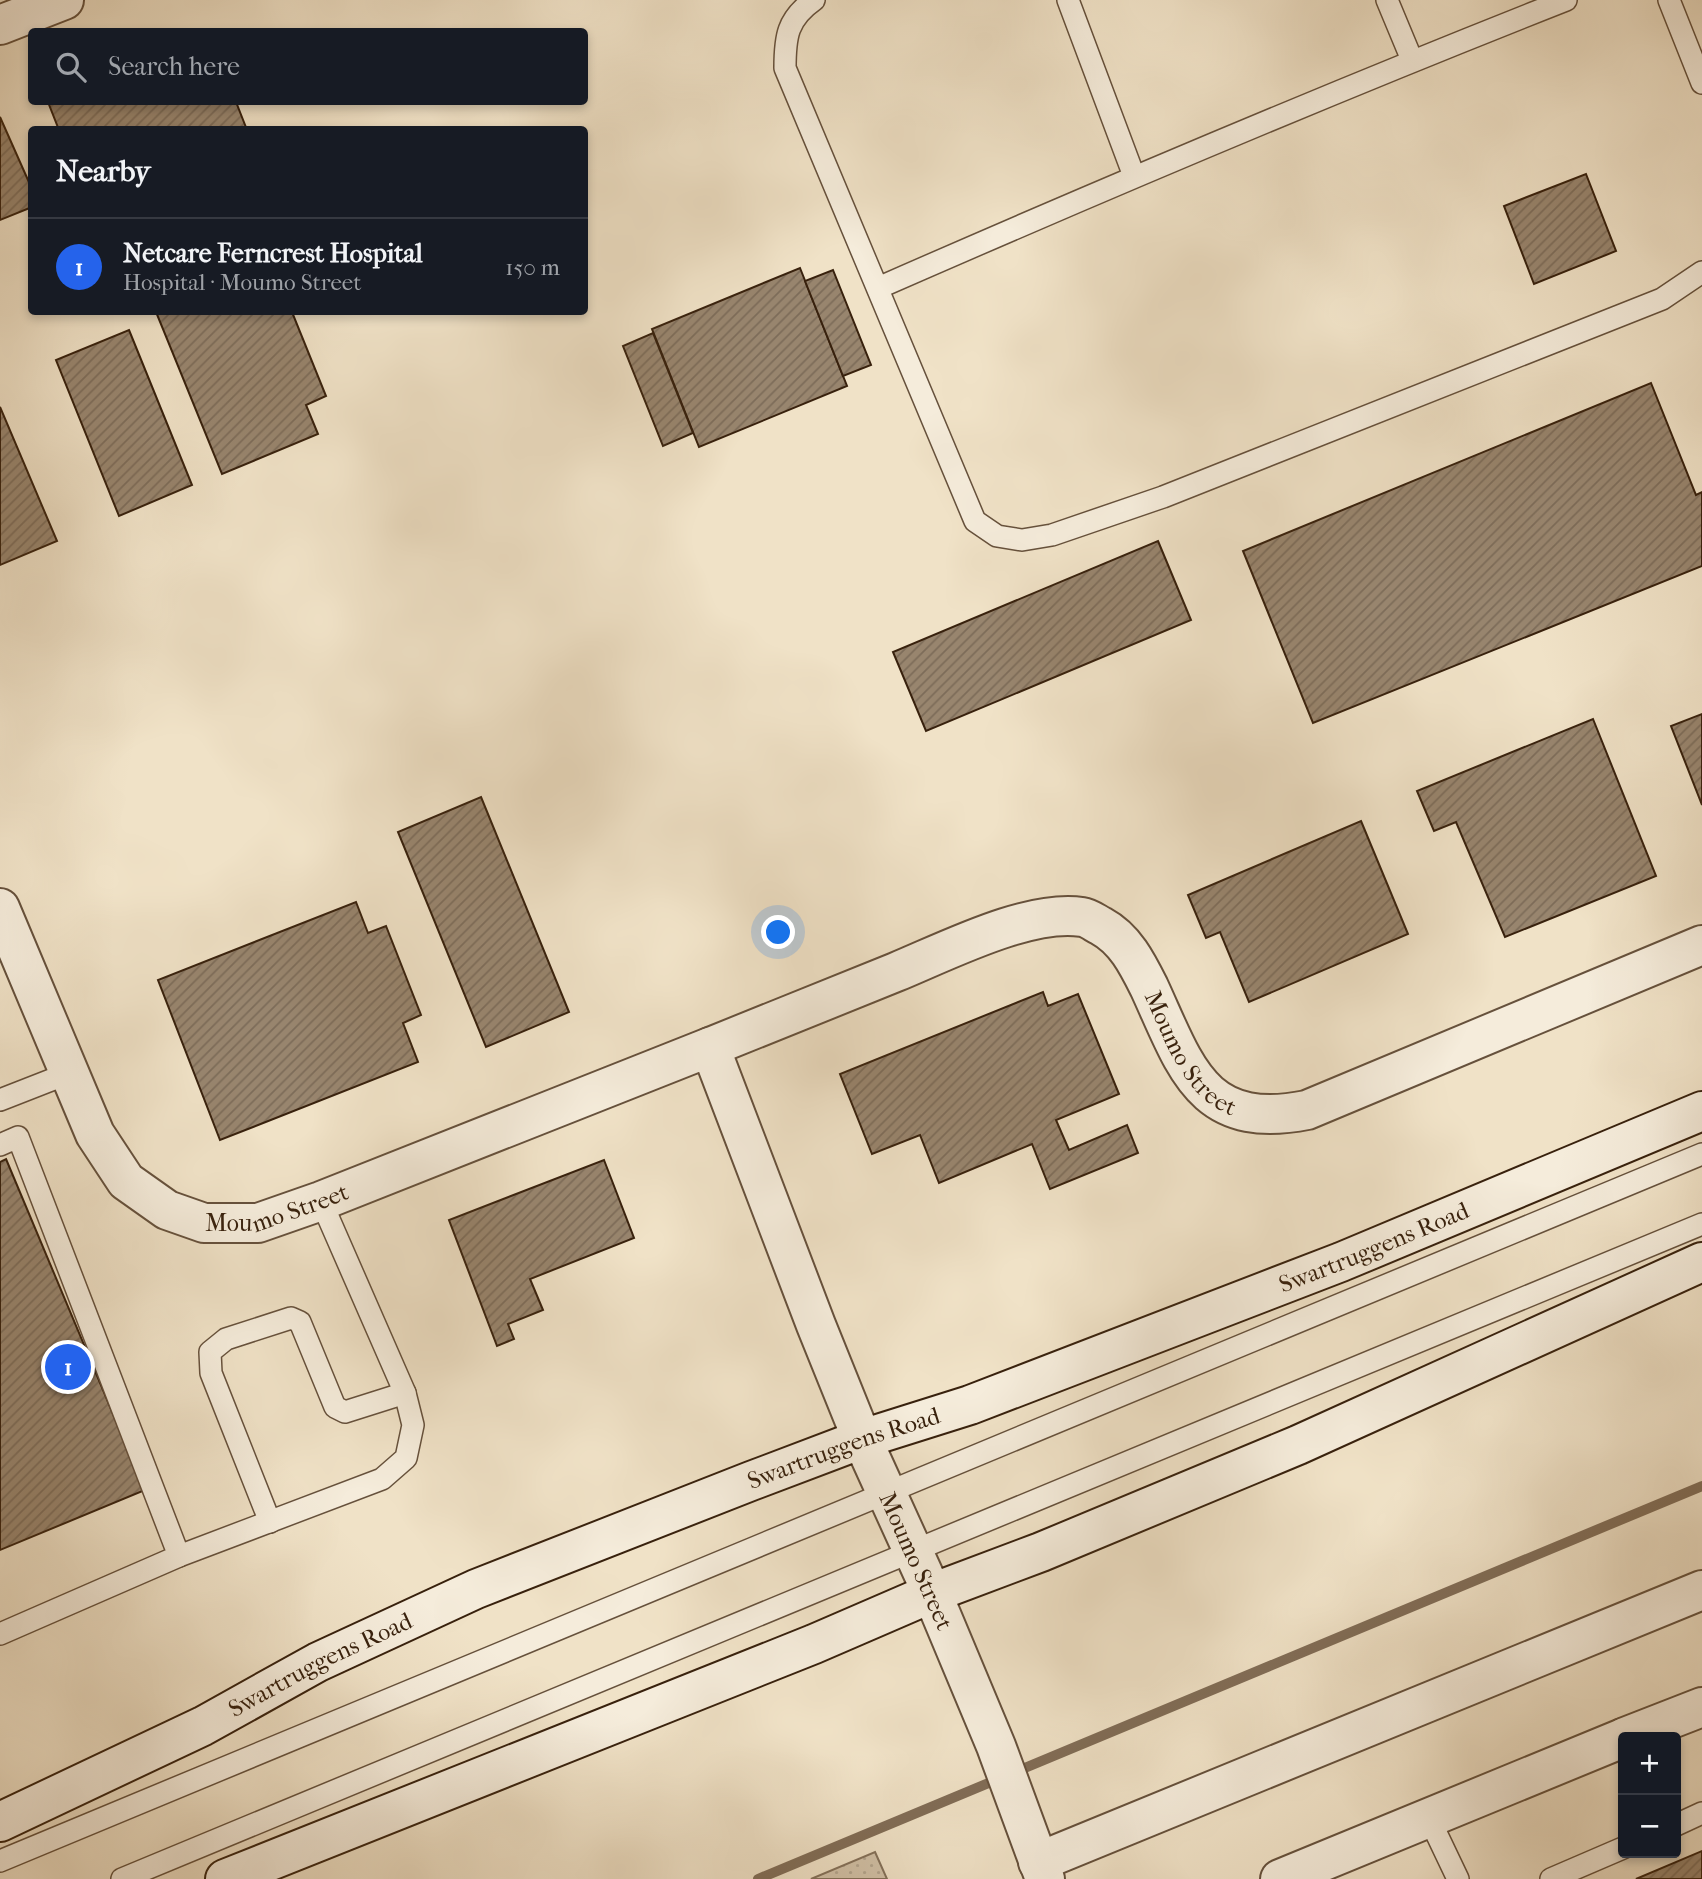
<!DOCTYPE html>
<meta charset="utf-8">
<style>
:root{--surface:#171b24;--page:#242831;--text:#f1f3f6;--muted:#9ea1a6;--line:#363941;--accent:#2563eb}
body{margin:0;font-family:"IM FELL French Canon",serif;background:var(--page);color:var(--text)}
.controls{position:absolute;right:21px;bottom:21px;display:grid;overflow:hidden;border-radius:7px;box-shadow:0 4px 10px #0003}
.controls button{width:63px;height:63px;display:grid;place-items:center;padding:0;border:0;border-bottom:2px solid var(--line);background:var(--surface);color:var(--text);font:35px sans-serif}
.you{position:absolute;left:779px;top:933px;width:24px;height:24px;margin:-18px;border:5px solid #fff;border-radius:50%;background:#1a73e8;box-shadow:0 0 0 10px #1a73e833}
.badge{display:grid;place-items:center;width:46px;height:46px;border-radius:50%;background:var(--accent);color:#fff;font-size:23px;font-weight:700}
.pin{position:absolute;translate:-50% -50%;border:4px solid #fff;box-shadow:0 2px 7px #0006}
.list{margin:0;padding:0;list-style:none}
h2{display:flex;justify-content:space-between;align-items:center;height:91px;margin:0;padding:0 28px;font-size:30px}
h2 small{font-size:23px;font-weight:400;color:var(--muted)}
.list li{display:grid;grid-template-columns:46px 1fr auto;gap:21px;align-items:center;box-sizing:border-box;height:98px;padding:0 28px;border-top:2px solid var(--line)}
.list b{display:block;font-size:26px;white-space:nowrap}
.list p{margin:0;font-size:23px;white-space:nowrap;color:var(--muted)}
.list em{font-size:23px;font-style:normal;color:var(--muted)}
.icon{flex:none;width:38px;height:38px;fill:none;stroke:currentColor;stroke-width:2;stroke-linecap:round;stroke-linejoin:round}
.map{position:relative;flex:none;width:1702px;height:1879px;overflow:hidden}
.search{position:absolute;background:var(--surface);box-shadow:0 4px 10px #0003;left:28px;top:28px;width:560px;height:77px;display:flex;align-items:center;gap:18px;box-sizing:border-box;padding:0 24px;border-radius:7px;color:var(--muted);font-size:26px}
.panel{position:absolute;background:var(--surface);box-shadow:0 4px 10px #0003;left:28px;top:126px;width:560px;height:189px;border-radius:7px}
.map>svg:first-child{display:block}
.grass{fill:url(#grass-dots);stroke:#84715a;stroke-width:2}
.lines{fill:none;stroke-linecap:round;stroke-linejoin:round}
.stream{stroke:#816d57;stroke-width:10}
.building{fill:url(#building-hatch);stroke:#38210d;stroke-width:2}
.service-casing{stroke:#66513c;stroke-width:24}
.minor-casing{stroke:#66513c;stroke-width:42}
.tertiary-casing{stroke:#66513c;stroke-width:42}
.secondary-casing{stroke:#38210d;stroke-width:42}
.service{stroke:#f5ecdb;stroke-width:21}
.minor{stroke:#f5ecdb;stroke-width:38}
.tertiary{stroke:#f5ecdb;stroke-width:38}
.secondary{stroke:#f5ecdb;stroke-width:38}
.labels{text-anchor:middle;stroke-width:7;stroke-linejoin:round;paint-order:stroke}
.street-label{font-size:24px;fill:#38210d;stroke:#f5ecdb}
</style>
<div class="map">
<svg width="1702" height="1879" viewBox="0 0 1702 1879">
<defs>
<pattern id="grass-dots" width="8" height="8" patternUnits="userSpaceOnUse" patternTransform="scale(1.75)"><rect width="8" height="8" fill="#d1c1a7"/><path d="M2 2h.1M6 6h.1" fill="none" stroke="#b4a68f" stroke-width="1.8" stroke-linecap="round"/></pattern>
<pattern id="building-hatch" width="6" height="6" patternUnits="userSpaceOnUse" patternTransform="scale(1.75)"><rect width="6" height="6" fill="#98856e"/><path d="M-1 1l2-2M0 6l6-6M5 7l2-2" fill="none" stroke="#7d6c59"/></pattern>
</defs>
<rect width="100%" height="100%" fill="#f0e2c7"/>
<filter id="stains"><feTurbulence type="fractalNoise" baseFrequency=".00286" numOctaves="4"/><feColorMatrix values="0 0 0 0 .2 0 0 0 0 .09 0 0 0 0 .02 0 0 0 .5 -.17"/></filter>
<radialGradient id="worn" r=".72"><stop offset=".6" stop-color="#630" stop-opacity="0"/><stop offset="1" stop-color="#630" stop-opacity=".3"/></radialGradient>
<polygon class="grass" points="875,1852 887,1879 811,1879"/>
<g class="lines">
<polyline class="stream" points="758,1879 1702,1486"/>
</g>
<g class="building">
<polygon points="48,102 236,102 247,130 59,130"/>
<polygon points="0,117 32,189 32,207 0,220"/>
<polygon points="1586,174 1616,251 1534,284 1504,206"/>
<polygon points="800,268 847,386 699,447 652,329"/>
<polygon points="833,270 871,365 843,376 805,281"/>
<polygon points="156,312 292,312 326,396 306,405 318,434 222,474"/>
<polygon points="129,330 192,485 119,516 56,360"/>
<polygon points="653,333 693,433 663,446 623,346"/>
<polygon points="1651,383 1696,495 1702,492 1702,566 1313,723 1243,551"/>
<polygon points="0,407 57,541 0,565"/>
<polygon points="1158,541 1191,620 926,731 893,652"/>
<polygon points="1702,714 1702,805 1671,726"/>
<polygon points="1593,719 1656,876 1505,937 1456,822 1434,831 1417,791"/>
<polygon points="481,797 569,1012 486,1047 398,832"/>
<polygon points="1361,821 1408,934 1249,1002 1220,932 1206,938 1188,895"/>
<polygon points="356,902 368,933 386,926 421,1015 403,1023 418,1062 220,1140 158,980"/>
<polygon points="1043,992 1048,1006 1078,994 1119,1094 1056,1120 1069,1150 1127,1125 1138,1153 1050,1189 1032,1144 939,1183 920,1135 872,1154 840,1074"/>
<polygon points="6,1159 145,1490 0,1550 0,1162"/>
<polygon points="604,1160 634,1238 530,1279 543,1310 508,1324 514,1339 497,1346 449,1220"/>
<polygon points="1702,1851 1702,1879 1636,1879"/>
</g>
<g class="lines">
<g class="service-casing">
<g id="service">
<path d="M814,0C787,19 785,37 785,68L975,521L997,536L1022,540L1052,535L1163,497L1662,299L1702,272"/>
<polyline points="1068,0 1134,176"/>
<polyline points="1387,0 1412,60"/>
<polyline points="1669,0 1702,83"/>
<path d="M878,288C1106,188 1335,91 1566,0"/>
<polyline points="0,1100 69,1073"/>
<polyline points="0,1145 18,1137 179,1556 0,1634"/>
<polyline points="270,1522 211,1373 210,1352 226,1339 291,1318 300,1322 335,1407 345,1412 405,1393"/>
<polyline points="179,1556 382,1479 406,1458 413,1425 405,1393 321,1201"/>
<polyline points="1428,1816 1458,1879"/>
<polyline points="1676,1825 1702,1813"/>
<polyline points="0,1861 1702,1154"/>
<polyline points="122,1879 1702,1224"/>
<polyline points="1551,1879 1623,1848"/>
</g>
</g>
<g class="minor-casing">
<g id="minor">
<polyline points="0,25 64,0"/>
<path id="s1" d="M710,1047C772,1022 834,997 896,972C947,951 1028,909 1082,917C1089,918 1095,923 1101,926C1125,939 1137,963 1149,987C1186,1067 1201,1131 1307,1110L1702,945"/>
<polyline points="932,1593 996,1746 1045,1879"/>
<polyline points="1625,1737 1702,1707"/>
<polyline points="1038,1862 1702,1590"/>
<polyline points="1280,1879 1623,1738"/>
</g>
</g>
<g class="tertiary-casing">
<g id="tertiary">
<path id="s2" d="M0,908L95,1134L126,1181L167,1210L204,1223H258L321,1201L710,1047L816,1325L862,1439L932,1593"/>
</g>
</g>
<g class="secondary-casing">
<g id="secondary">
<path id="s3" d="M0,1822L203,1726L318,1662L476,1589L751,1481L862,1439L970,1405L1341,1262L1702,1111"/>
<polyline points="225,1879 814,1644 932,1593 1041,1552 1298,1445 1702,1262"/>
</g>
</g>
<use href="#service" class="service"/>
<use href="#minor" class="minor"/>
<use href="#tertiary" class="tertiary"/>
<use href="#secondary" class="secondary"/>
</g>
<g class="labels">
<g class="street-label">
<text dy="8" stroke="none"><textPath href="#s1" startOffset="576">Moumo Street</textPath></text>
<text dy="8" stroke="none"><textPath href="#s2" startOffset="466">Moumo Street</textPath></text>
<text dy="8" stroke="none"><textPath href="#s3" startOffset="1491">Swartruggens Road</textPath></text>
<text dy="8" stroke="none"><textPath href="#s3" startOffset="924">Swartruggens Road</textPath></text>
<text transform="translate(916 1561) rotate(66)" y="8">Moumo Street</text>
<text dy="8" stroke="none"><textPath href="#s3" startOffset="357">Swartruggens Road</textPath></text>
</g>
</g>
<rect width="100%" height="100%" filter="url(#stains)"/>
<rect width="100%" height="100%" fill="url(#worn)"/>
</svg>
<div class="controls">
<button>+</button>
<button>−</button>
</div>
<div class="you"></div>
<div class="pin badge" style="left:68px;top:1367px">1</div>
<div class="search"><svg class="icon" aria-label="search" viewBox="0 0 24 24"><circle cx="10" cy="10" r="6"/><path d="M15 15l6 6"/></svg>Search here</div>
<section class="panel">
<h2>Nearby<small></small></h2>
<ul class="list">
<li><span class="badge">1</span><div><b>Netcare Ferncrest Hospital</b><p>Hospital · Moumo Street</p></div><em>150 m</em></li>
</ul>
</section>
</div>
